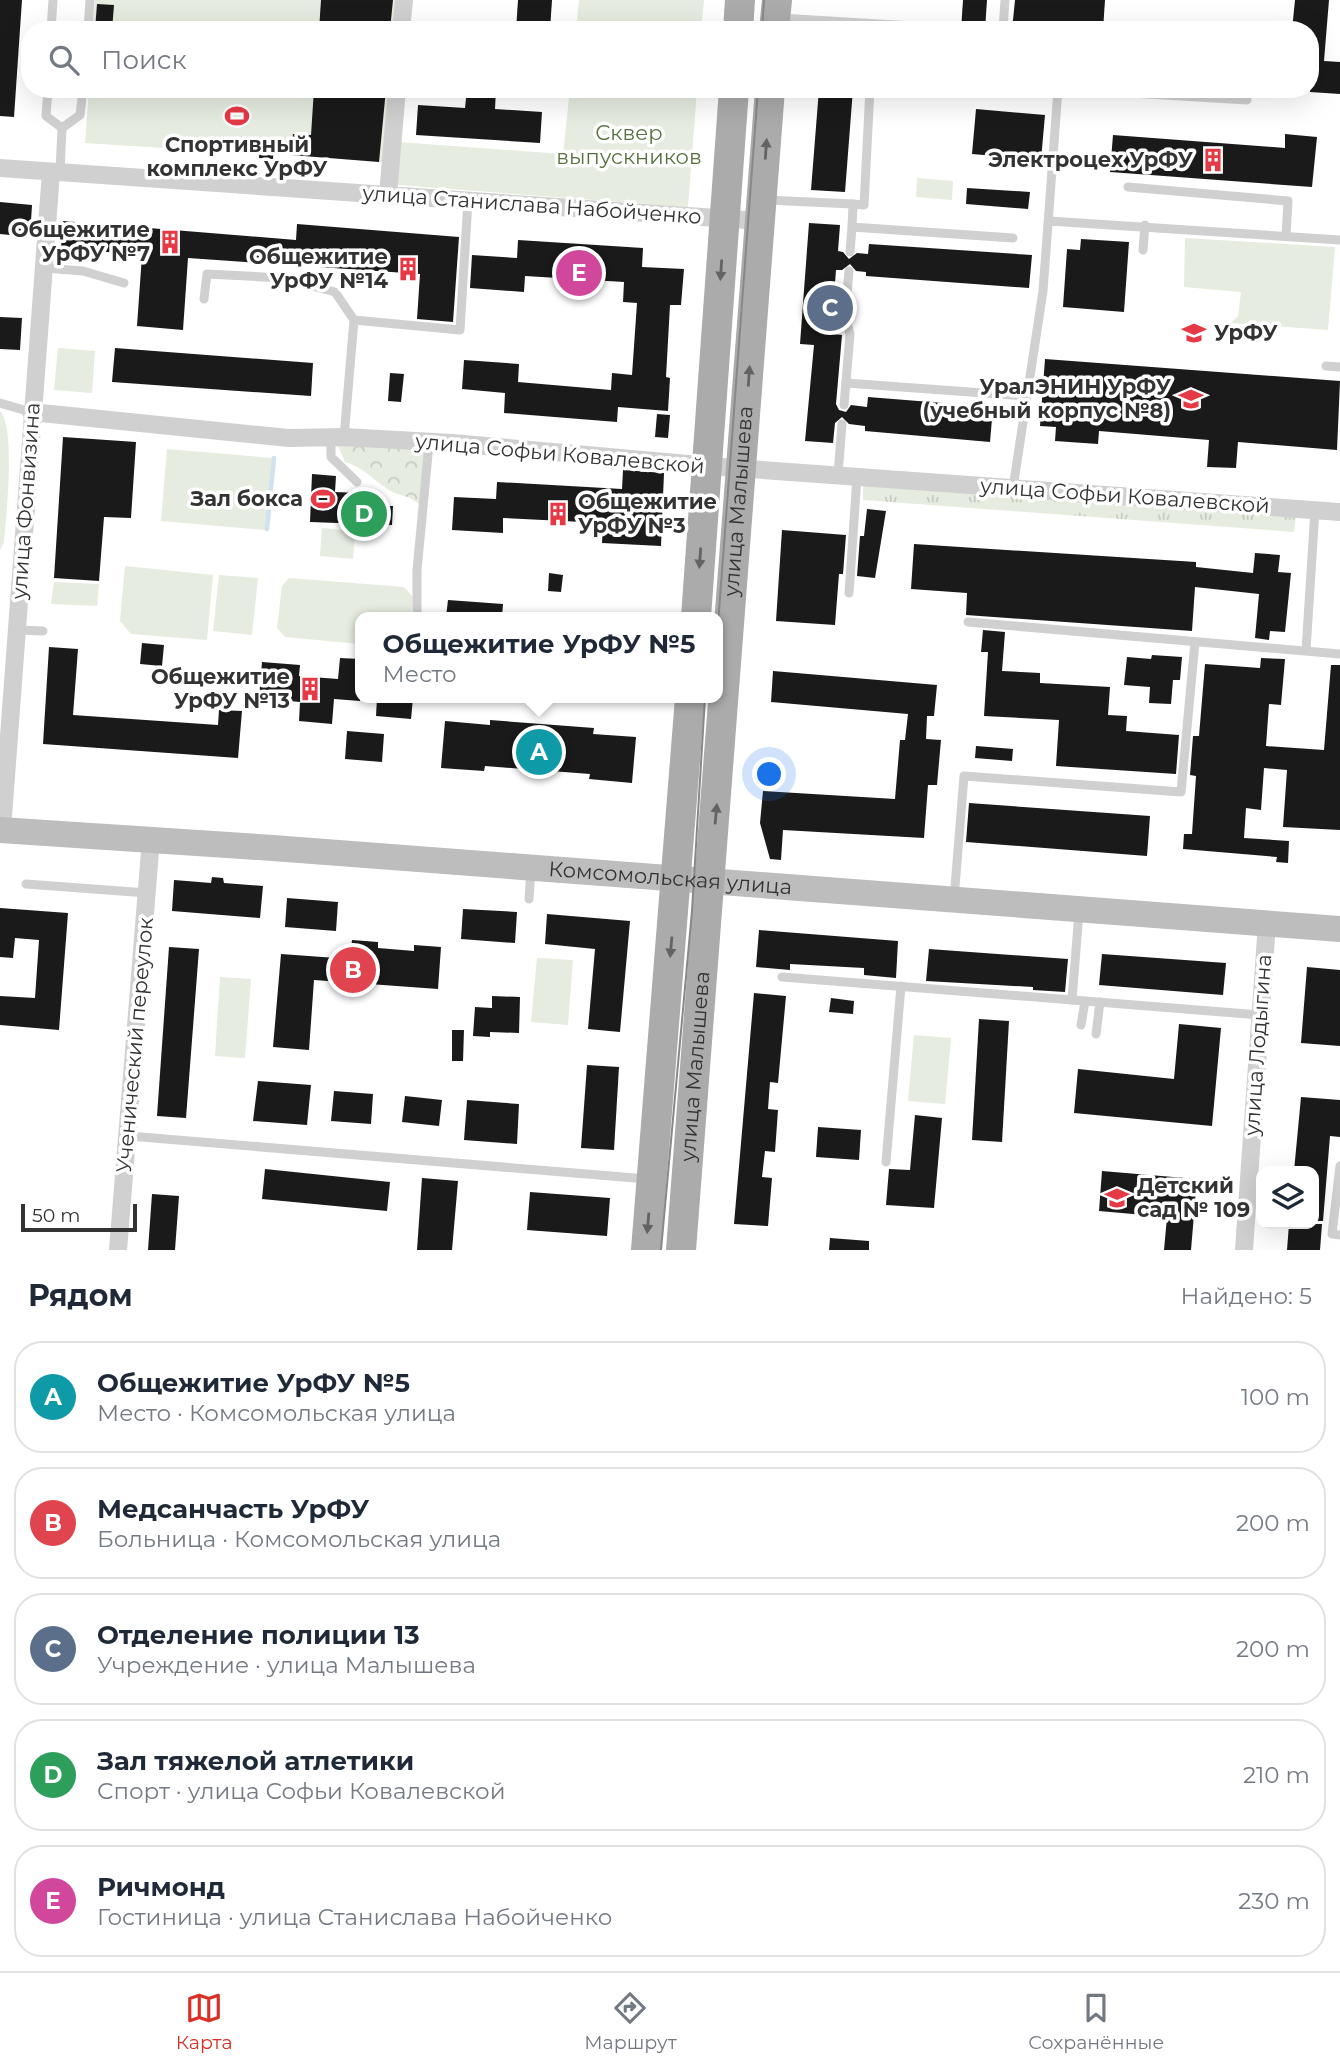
<!DOCTYPE html>
<html lang="ru">
<meta charset="utf-8">
<style>
:root{--surface:#fff;--page:#f6f6f7;--text:#1f2937;--muted:#747a83;--line:#e0e1e3;--accent:#d93025}
body{margin:0;font-family:Montserrat,sans-serif;background:var(--page);color:var(--text)}
.controls{position:absolute;right:21px;bottom:21px;display:grid;overflow:hidden;border-radius:14px;box-shadow:0 7px 28px #0002}
.controls button{width:63px;height:63px;display:grid;place-items:center;padding:0;border:0;border-bottom:2px solid var(--line);background:var(--surface);color:var(--text);font:35px sans-serif}
.scale{position:absolute;left:21px;bottom:18px;width:116px;box-sizing:border-box;padding-left:7px;border:4px solid #333;border-top:0;font-size:19px;line-height:24px;white-space:nowrap;color:#333;-webkit-text-stroke:5px #fff;paint-order:stroke}
.you{position:absolute;left:770px;top:775px;width:24px;height:24px;margin:-18px;border:5px solid #fff;border-radius:50%;background:#1a73e8;box-shadow:0 0 0 10px #1a73e833}
.badge{display:grid;place-items:center;width:46px;height:46px;border-radius:50%;background:var(--accent);color:#fff;font-size:23px;font-weight:700}
.pin{position:absolute;translate:-50% -50%;border:4px solid #fff;box-shadow:0 2px 7px #0006}
.popup{position:absolute;left:355px;top:612px;width:368px;height:91px;box-sizing:border-box;display:grid;place-content:center;border-radius:14px;background:var(--surface);filter:drop-shadow(0 2px 5px #0005);font-size:23px;white-space:nowrap;color:var(--muted)}
.popup b{font-size:26px;color:var(--text)}
.popup::after{content:'';position:absolute;left:50%;top:100%;margin-left:-14px;border:14px solid transparent;border-top-color:var(--surface)}
.list{margin:0;padding:0;list-style:none}
h2{display:flex;justify-content:space-between;align-items:center;height:91px;margin:0;padding:0 28px;font-size:30px}
h2 small{font-size:23px;font-weight:400;color:var(--muted)}
.list li{display:grid;grid-template-columns:46px 1fr auto;gap:21px;align-items:center;box-sizing:border-box;height:112px;margin:0 14px 14px;padding:0 14px;border:2px solid var(--line);border-radius:28px}
.list b{display:block;font-size:26px;white-space:nowrap}
.list p{margin:0;font-size:23px;white-space:nowrap;color:var(--muted)}
.list em{font-size:23px;font-style:normal;color:var(--muted)}
.icon{flex:none;width:38px;height:38px;fill:none;stroke:currentColor;stroke-width:2;stroke-linecap:round;stroke-linejoin:round}
.map{position:relative;flex:none;width:1340px;height:1250px;overflow:hidden}
.search{position:absolute;background:var(--surface);box-shadow:0 7px 28px #0002;left:21px;right:21px;top:21px;height:77px;display:flex;align-items:center;gap:18px;box-sizing:border-box;padding:0 24px;border-radius:28px;color:var(--muted);font-size:26px}
.sheet{height:721px;background:var(--surface)}
nav{display:flex;justify-content:space-around;align-items:center;box-sizing:border-box;height:98px;border-top:2px solid var(--line);background:var(--surface);font-size:19px;color:var(--muted)}
nav a{display:grid;justify-items:center;gap:4px}
nav .on{color:var(--accent)}
.map>svg:first-child{display:block}
.grass{fill:url(#grass-tufts)}
.forest{fill:url(#forest-crowns)}
.park{fill:#e6ecdf}
.lines{fill:none;stroke-linecap:round;stroke-linejoin:round}
.stream{stroke:#cfe2ee;stroke-width:4.5}
.building{fill:#1a1a1a}
.lane{stroke:#d0d0d0;stroke-width:9}
.street{stroke:#d0d0d0;stroke-width:18}
.secondary{stroke:#bdbdbd;stroke-width:26}
.primary{stroke:#ababab;stroke-width:30}
.tram{stroke:#888;stroke-width:2}
.oneway{fill:#636363}
.labels{text-anchor:middle;stroke-width:7;stroke-linejoin:round;paint-order:stroke}
.park-label{font-size:21px;fill:#56703f;stroke:#fff}
.poi-label{font-size:21px;font-weight:bold;fill:#333;stroke:#fff;text-anchor:end}
.street-label{font-size:21px;fill:#333;stroke:#fff}
</style>
<div class="map">
<svg width="1340" height="1250" viewBox="0 0 1340 1250">
<defs>
<pattern id="grass-tufts" width="24" height="20" patternUnits="userSpaceOnUse" patternTransform="scale(1.75)"><rect width="24" height="20" fill="#e6ecdf"/><path d="M3 7l-1-3M5 7V3M7 7l1-3M15 17l-1-3M17 17v-4M19 17l1-3" fill="none" stroke="#c6cbc0"/></pattern>
<pattern id="forest-crowns" width="20" height="18" patternUnits="userSpaceOnUse" patternTransform="scale(1.75)"><rect width="20" height="18" fill="#e6ecdf"/><path d="M2 6a3 3 0 1 1 6 0M12 15a3 3 0 1 1 6 0" fill="none" stroke="#c6cbc0"/></pattern>
</defs>
<rect width="100%" height="100%" fill="#fff"/>
<polygon class="grass" points="863,482 1296,515 1294,532 863,500"/>
<path class="forest" d="M336,441L425,447L420,505C408,494 400,497 389,490C372,479 366,469 345,462Z"/>
<g class="park">
<polygon points="95,0 397,0 394,30 93,30"/>
<polygon points="579,0 704,0 701,30 576,30"/>
<polygon points="89,89 389,89 384,162 274,154 273,159 259,158 259,154 85,143"/>
<polygon points="570,89 697,89 688,207 397,185 398,142 563,154"/>
<polygon points="917,178 953,181 952,200 916,197"/>
<polygon points="1185,238 1335,247 1328,330 1231,323 1238,316 1241,292 1184,287"/>
<polygon points="58,348 95,351 92,393 54,390"/>
<path d="M0,411C16,429 6,516 4,542L0,550Z"/>
<polygon points="167,449 273,458 266,530 161,521"/>
<polygon points="322,528 355,531 353,559 320,556"/>
<polygon points="125,566 213,575 207,640 131,634 120,621"/>
<polygon points="219,575 258,578 252,635 213,631"/>
<polygon points="289,578 404,587 413,597 411,617 360,617 360,644 285,637 277,628 282,586"/>
<polygon points="54,582 99,584 97,606 51,604"/>
<polygon points="537,958 573,960 568,1025 531,1022"/>
<polygon points="220,977 251,979 245,1058 215,1056"/>
<polygon points="914,1035 951,1038 945,1104 908,1101"/>
</g>
<g class="lines">
<polyline class="stream" points="267,529 274,458"/>
</g>
<g class="building">
<polygon points="0,0 22,0 14,117 0,116"/>
<polygon points="321,0 393,0 390,30 319,30"/>
<polygon points="518,0 552,0 550,30 516,30"/>
<polygon points="963,0 987,0 985,30 961,30"/>
<polygon points="1015,0 1105,0 1103,30 1012,30"/>
<polygon points="1295,0 1329,0 1324,61 1340,62 1340,94 1310,92 1310,30 1292,30"/>
<polygon points="97,4 114,5 112,30 95,30"/>
<polygon points="314,89 386,89 379,162 291,155 293,134 311,135"/>
<polygon points="467,89 496,89 495,109 542,112 540,143 416,135 418,105 465,108"/>
<polygon points="819,89 853,89 845,192 811,190"/>
<polygon points="976,109 1045,115 1041,160 972,154"/>
<polygon points="1285,134 1317,137 1312,187 1110,172 1113,135 1285,148"/>
<polygon points="260,144 274,145 273,159 259,158"/>
<polygon points="967,188 1030,192 1028,209 966,204"/>
<polygon points="0,202 32,205 30,237 0,234"/>
<polygon points="63,221 296,240 297,224 459,237 453,322 417,319 420,274 188,258 183,330 137,326 142,255 61,248"/>
<polygon points="809,223 840,225 838,251 843,252 849,259 857,253 868,254 869,244 1032,255 1029,288 866,276 866,272 856,271 850,264 842,270 836,270 831,334 842,335 836,404 839,410 846,412 851,405 867,407 868,397 993,407 990,442 865,431 865,426 849,424 842,417 835,423 833,443 805,441 814,345 800,344"/>
<polygon points="1081,239 1129,242 1124,312 1063,307 1067,249 1080,250"/>
<polygon points="518,240 643,248 642,267 684,269 681,305 670,305 666,377 670,378 668,411 618,407 617,422 504,413 505,393 462,389 464,360 519,364 518,382 611,390 612,373 632,375 637,303 623,302 624,282 525,276 524,292 470,288 472,255 517,258"/>
<polygon points="0,317 22,318 20,350 0,349"/>
<polygon points="115,348 313,363 311,396 112,382"/>
<polygon points="1045,359 1340,381 1337,450 1238,442 1236,468 1207,467 1209,440 1099,431 1098,444 1055,441 1056,427 1040,426"/>
<polygon points="390,373 404,374 401,402 388,401"/>
<polygon points="657,414 670,415 668,438 655,437"/>
<polygon points="63,437 136,442 131,518 104,517 99,581 54,578"/>
<polygon points="623,470 664,473 661,546 602,543 603,523 503,518 503,533 452,530 454,497 496,499 497,482 622,489"/>
<polygon points="312,474 336,476 335,492 382,494 381,506 393,506 392,525 310,522"/>
<polygon points="867,509 886,511 875,578 857,576 860,536 864,536"/>
<polygon points="782,530 846,535 843,574 839,574 835,625 776,621"/>
<polygon points="914,544 1196,562 1196,567 1253,573 1255,553 1280,555 1278,572 1291,573 1285,632 1270,631 1269,640 1255,638 1259,594 1195,587 1192,631 966,615 967,593 911,589"/>
<polygon points="549,573 563,575 561,592 548,591"/>
<polygon points="448,600 503,604 502,617 446,617"/>
<polygon points="983,630 1005,632 1002,671 1040,673 1040,683 1110,687 1108,715 1127,716 1126,731 1179,735 1176,774 1056,766 1059,720 984,716 988,652 981,652"/>
<polygon points="142,643 164,645 162,666 140,664"/>
<polygon points="49,647 78,649 73,715 218,725 219,710 242,711 238,758 43,744"/>
<polygon points="1152,655 1182,657 1180,680 1173,680 1171,704 1149,703 1150,687 1124,685 1127,657 1151,659"/>
<polygon points="340,658 360,659 360,701 334,699 332,724 299,721 300,702 259,698 262,662 300,665 299,676 338,679"/>
<polygon points="1261,658 1285,659 1281,705 1269,704 1266,746 1324,750 1331,665 1340,665 1340,830 1283,827 1287,770 1264,768 1261,810 1246,808 1244,838 1289,841 1288,863 1276,862 1277,857 1183,849 1184,834 1192,834 1196,776 1190,775 1193,736 1199,736 1205,664 1260,668"/>
<polygon points="773,671 937,685 934,716 927,716 926,739 941,740 937,785 928,785 924,838 783,830 781,860 770,859 760,823 763,791 895,799 900,740 905,740 908,714 771,702"/>
<polygon points="377,698 413,698 411,719 376,716"/>
<polygon points="490,720 594,728 593,734 636,737 632,783 589,779 590,774 485,766 484,771 441,768 445,721 490,725"/>
<polygon points="347,731 384,734 382,762 345,759"/>
<polygon points="976,746 1013,749 1012,761 975,758"/>
<polygon points="969,803 1150,816 1147,856 966,842"/>
<polygon points="212,877 223,878 224,883 263,886 260,918 172,911 174,880 211,883"/>
<polygon points="287,898 338,902 336,931 285,927"/>
<polygon points="0,908 68,913 59,1030 0,1025 0,996 35,998 39,940 15,938 13,958 0,957"/>
<polygon points="463,909 517,912 515,943 461,939"/>
<polygon points="547,914 630,921 620,1032 588,1029 595,949 545,944"/>
<polygon points="759,930 898,941 896,978 864,975 864,968 790,964 790,970 756,967"/>
<polygon points="352,940 378,942 378,948 414,951 414,945 441,947 438,989 314,980 309,1050 273,1047 281,954 350,959"/>
<polygon points="169,947 199,949 186,1118 157,1116"/>
<polygon points="929,949 1068,959 1065,992 1033,990 1033,987 926,981"/>
<polygon points="1102,954 1226,963 1223,995 1099,985"/>
<polygon points="1307,967 1340,970 1340,1046 1301,1043"/>
<polygon points="754,993 786,996 778,1083 770,1082 768,1109 778,1110 775,1152 765,1151 762,1177 772,1178 768,1226 734,1224"/>
<polygon points="492,996 520,997 519,1033 490,1032 490,1037 473,1036 475,1007 492,1008"/>
<polygon points="831,998 854,1001 853,1014 829,1012"/>
<polygon points="979,1019 1009,1021 1002,1142 972,1140"/>
<polygon points="1179,1024 1221,1028 1212,1126 1074,1113 1078,1069 1174,1079"/>
<polygon points="452,1030 464,1030 463,1061 452,1061"/>
<polygon points="587,1065 619,1067 614,1150 581,1148"/>
<polygon points="258,1081 311,1085 307,1125 253,1121"/>
<polygon points="334,1091 373,1094 371,1124 331,1121"/>
<polygon points="405,1096 442,1100 439,1126 402,1122"/>
<polygon points="1301,1097 1340,1100 1340,1137 1330,1136 1323,1221 1314,1221 1314,1171 1294,1171"/>
<polygon points="467,1100 519,1104 517,1144 464,1140"/>
<polygon points="915,1115 942,1118 934,1208 886,1205 889,1169 910,1170"/>
<polygon points="818,1127 861,1130 859,1160 816,1157"/>
<polygon points="265,1169 390,1182 387,1211 262,1199"/>
<polygon points="1102,1171 1197,1179 1191,1250 1164,1250 1167,1217 1099,1211"/>
<polygon points="422,1178 458,1181 452,1250 417,1250"/>
<polygon points="530,1192 610,1198 607,1236 527,1230"/>
<polygon points="152,1194 179,1196 175,1250 148,1250"/>
<polygon points="1289,1224 1322,1224 1320,1250 1287,1250"/>
<polygon points="830,1238 869,1241 869,1250 829,1250"/>
</g>
<g class="lines">
<g class="lane">
<polyline points="780,18 929,27"/>
<polyline points="51,30 53,0"/>
<polyline points="88,30 90,0"/>
<polyline points="1003,30 1005,0"/>
<polyline points="48,89 46,116 62,128 60,172"/>
<polyline points="1065,89 1247,100"/>
<polyline points="62,128 80,115 83,89"/>
<polyline points="1128,187 1288,201 1286,236"/>
<polyline points="766,200 853,204 852,227 1013,238"/>
<polyline points="853,204 864,205 870,89"/>
<polyline points="1049,221 1340,240"/>
<polyline points="1143,250 1145,225"/>
<polyline points="850,252 852,227"/>
<polyline points="44,268 83,271 124,283"/>
<polyline points="204,299 207,274 282,278 335,292 354,320 344,437"/>
<polyline points="354,320 460,330 468,201"/>
<polyline points="1326,366 1340,367"/>
<polyline points="846,383 1025,396"/>
<polyline points="0,403 31,412"/>
<polyline points="844,405 850,334 845,317 849,271"/>
<polyline points="331,437 331,457 357,482"/>
<polyline points="838,475 842,424"/>
<polyline points="1013,488 1043,291 1058,89"/>
<polyline points="849,593 857,477"/>
<polyline points="417,617 417,570 429,444"/>
<polyline points="968,622 1340,654"/>
<polyline points="17,630 43,631"/>
<polyline points="1306,650 1315,510"/>
<polyline points="26,884 147,893"/>
<polyline points="529,899 531,870"/>
<polyline points="954,899 964,776 1181,792 1195,642"/>
<polyline points="782,977 1260,1015"/>
<polyline points="1072,1000 1079,912"/>
<polyline points="1081,1025 1085,1001"/>
<polyline points="1096,1034 1100,1002"/>
<polyline points="129,1136 647,1179"/>
<polyline points="886,1162 901,986"/>
<polyline points="1340,1166 1332,1234 1340,1235"/>
</g>
<g class="street">
<polyline points="401,30 404,0"/>
<polyline points="0,168 760,221"/>
<polyline points="388,195 397,89"/>
<polyline points="31,412 289,438 344,437 452,443 722,467 1340,512"/>
<polyline points="2,830 51,172"/>
<polyline points="118,1250 151,839"/>
<polyline points="1244,1250 1267,923"/>
</g>
<path class="secondary" id="s1" d="M0,830L273,848L1340,929"/>
<g class="primary">
<polyline points="738,30 740,0"/>
<polyline points="774,30 777,0"/>
<polyline points="696,617 734,89"/>
<polyline points="646,1250 690,698"/>
<path id="s2" d="M681,1250L770,89"/>
</g>
<g class="tram">
<polyline points="762,30 764,0"/>
<polyline points="718,625 758,89"/>
<polyline points="661,1250 692,911 705,698"/>
</g>
</g>
<defs><path id="oneway-solid" d="M-6-.8H1V-3.2L6.5 0L1 3.2V.8H-6Z" transform="scale(1.75)"/></defs>
<g class="oneway">
<use href="#oneway-solid" transform="translate(766 149) rotate(-86)"/>
<use href="#oneway-solid" transform="translate(721 270) rotate(94)"/>
<use href="#oneway-solid" transform="translate(749 376) rotate(-86)"/>
<use href="#oneway-solid" transform="translate(700 558) rotate(94)"/>
<use href="#oneway-solid" transform="translate(716 814) rotate(-85)"/>
<use href="#oneway-solid" transform="translate(671 947) rotate(95)"/>
<use href="#oneway-solid" transform="translate(648 1223) rotate(95)"/>
</g>
<defs>
<g id="stadium-bare" transform="scale(1.89)"><path d="M0-5a6.5 5 0 1 0 0 10a6.5 5 0 1 0 0-10ZM-3.5-1.8h7v3.6h-7Z" fill="#e63946" stroke="#fff" stroke-width="2.5" paint-order="stroke"/></g>
<g id="building-bare" transform="scale(1.89)"><path d="M-4-6H4V6H1V3H-1V6H-4ZM-2.5-4.3h1.7v1.8h-1.7ZM.8-4.3h1.7v1.8H.8ZM-2.5-1h1.7V.8h-1.7ZM.8-1h1.7V.8H.8Z" fill="#e63946" stroke="#fff" stroke-width="2.5" paint-order="stroke"/></g>
<g id="university-bare" transform="scale(1.89)"><path d="M0-5L7-2L0 1L-7-2ZM-4 1L0 2.5L4 1V4Q0 6-4 4Z" fill="#e63946" stroke="#fff" stroke-width="2.5" paint-order="stroke"/></g>
<g id="school-bare" transform="scale(1.89)"><path d="M0-5L7-2L0 1L-7-2ZM-4 1L0 2.5L4 1V4Q0 6-4 4Z" fill="#e63946" stroke="#fff" stroke-width="2.5" paint-order="stroke"/></g>
</defs>
<g fill-rule="evenodd">
<use href="#stadium-bare" x="237" y="116"/>
<use href="#building-bare" x="1213" y="160"/>
<use href="#building-bare" x="170" y="242"/>
<use href="#building-bare" x="408" y="269"/>
<use href="#university-bare" x="1194" y="333"/>
<use href="#university-bare" x="1191" y="399"/>
<use href="#stadium-bare" x="323" y="499"/>
<use href="#building-bare" x="558" y="514"/>
<use href="#building-bare" x="310" y="689"/>
<use href="#school-bare" x="1117" y="1198"/>
</g>
<g class="labels">
<g class="park-label">
<text x="629" y="140">Сквер<tspan x="629" dy="24">выпускников</tspan></text>
</g>
<g class="poi-label">
<text x="237" y="152" text-anchor="middle">Спортивный<tspan x="237" dy="24">комплекс УрФУ</tspan></text>
<text x="1193" y="167">Электроцех УрФУ</text>
<text x="150" y="237">Общежитие<tspan x="150" dy="24">УрФУ №7</tspan></text>
<text x="388" y="264">Общежитие<tspan x="388" dy="24">УрФУ №14</tspan></text>
<text x="1214" y="340" text-anchor="start">УрФУ</text>
<text x="1171" y="394">УралЭНИН УрФУ<tspan x="1171" dy="24">(учебный корпус №8)</tspan></text>
<text x="303" y="506">Зал бокса</text>
<text x="578" y="509" text-anchor="start">Общежитие<tspan x="578" dy="24">УрФУ №3</tspan></text>
<text x="290" y="684">Общежитие<tspan x="290" dy="24">УрФУ №13</tspan></text>
<text x="1137" y="1193" text-anchor="start">Детский<tspan x="1137" dy="24">сад № 109</tspan></text>
</g>
<g class="street-label">
<text transform="translate(532 205) rotate(4)" y="7">улица Станислава Набойченко</text>
<text transform="translate(560 454) rotate(5)" y="7">улица Софьи Ковалевской</text>
<text transform="translate(1125 496) rotate(4)" y="7">улица Софьи Ковалевской</text>
<text transform="translate(26 501) rotate(-86)" y="7">улица Фонвизина</text>
<text dy="7" stroke="none"><textPath href="#s2" startOffset="751">улица Малышева</textPath></text>
<text dy="7" stroke="none"><textPath href="#s1" startOffset="672">Комсомольская улица</textPath></text>
<text transform="translate(135 1045) rotate(-85)" y="7">Ученический переулок</text>
<text transform="translate(1258 1045) rotate(-86)" y="7">улица Лодыгина</text>
<text dy="7" stroke="none"><textPath href="#s2" startOffset="184">улица Малышева</textPath></text>
</g>
</g>
</svg>
<div class="controls">
<button><svg class="icon" aria-label="layers" viewBox="0 0 24 24"><path d="M12 4l9 5-9 5-9-5zM3 14l9 5 9-5"/></svg></button>
</div>
<div class="scale">50 m</div>
<div class="you"></div>
<div class="pin badge" style="left:539px;top:752px;background:#0f9aa8">A</div>
<div class="popup"><b>Общежитие УрФУ №5</b>Место</div>
<div class="pin badge" style="left:353px;top:970px;background:#e0444e">B</div>
<div class="pin badge" style="left:830px;top:308px;background:#5c6f8a">C</div>
<div class="pin badge" style="left:364px;top:514px;background:#2e9e5b">D</div>
<div class="pin badge" style="left:579px;top:273px;background:#d1479c">E</div>
<div class="search"><svg class="icon" aria-label="search" viewBox="0 0 24 24"><circle cx="10" cy="10" r="6"/><path d="M15 15l6 6"/></svg>Поиск</div>
</div>
<section class="sheet">
<h2>Рядом<small>Найдено: 5</small></h2>
<ul class="list">
<li><span class="badge" style="background:#0f9aa8">A</span><div><b>Общежитие УрФУ №5</b><p>Место · Комсомольская улица</p></div><em>100 m</em></li>
<li><span class="badge" style="background:#e0444e">B</span><div><b>Медсанчасть УрФУ</b><p>Больница · Комсомольская улица</p></div><em>200 m</em></li>
<li><span class="badge" style="background:#5c6f8a">C</span><div><b>Отделение полиции 13</b><p>Учреждение · улица Малышева</p></div><em>200 m</em></li>
<li><span class="badge" style="background:#2e9e5b">D</span><div><b>Зал тяжелой атлетики</b><p>Спорт · улица Софьи Ковалевской</p></div><em>210 m</em></li>
<li><span class="badge" style="background:#d1479c">E</span><div><b>Ричмонд</b><p>Гостиница · улица Станислава Набойченко</p></div><em>230 m</em></li>
</ul>
</section>
<nav>
<a class="on"><svg class="icon" aria-label="map" viewBox="0 0 24 24"><path d="M3 6l6-2 6 2 6-2v14l-6 2-6-2-6 2zM9 4v14M15 6v14"/></svg>Карта</a>
<a><svg class="icon" aria-label="directions" viewBox="0 0 24 24"><path d="M12 3l9 9-9 9-9-9zM9 14v-3h6M13 9l2 2-2 2"/></svg>Маршрут</a>
<a><svg class="icon" aria-label="saved" viewBox="0 0 24 24"><path d="M7 4h10v16l-5-4-5 4z"/></svg>Сохранённые</a>
</nav>
